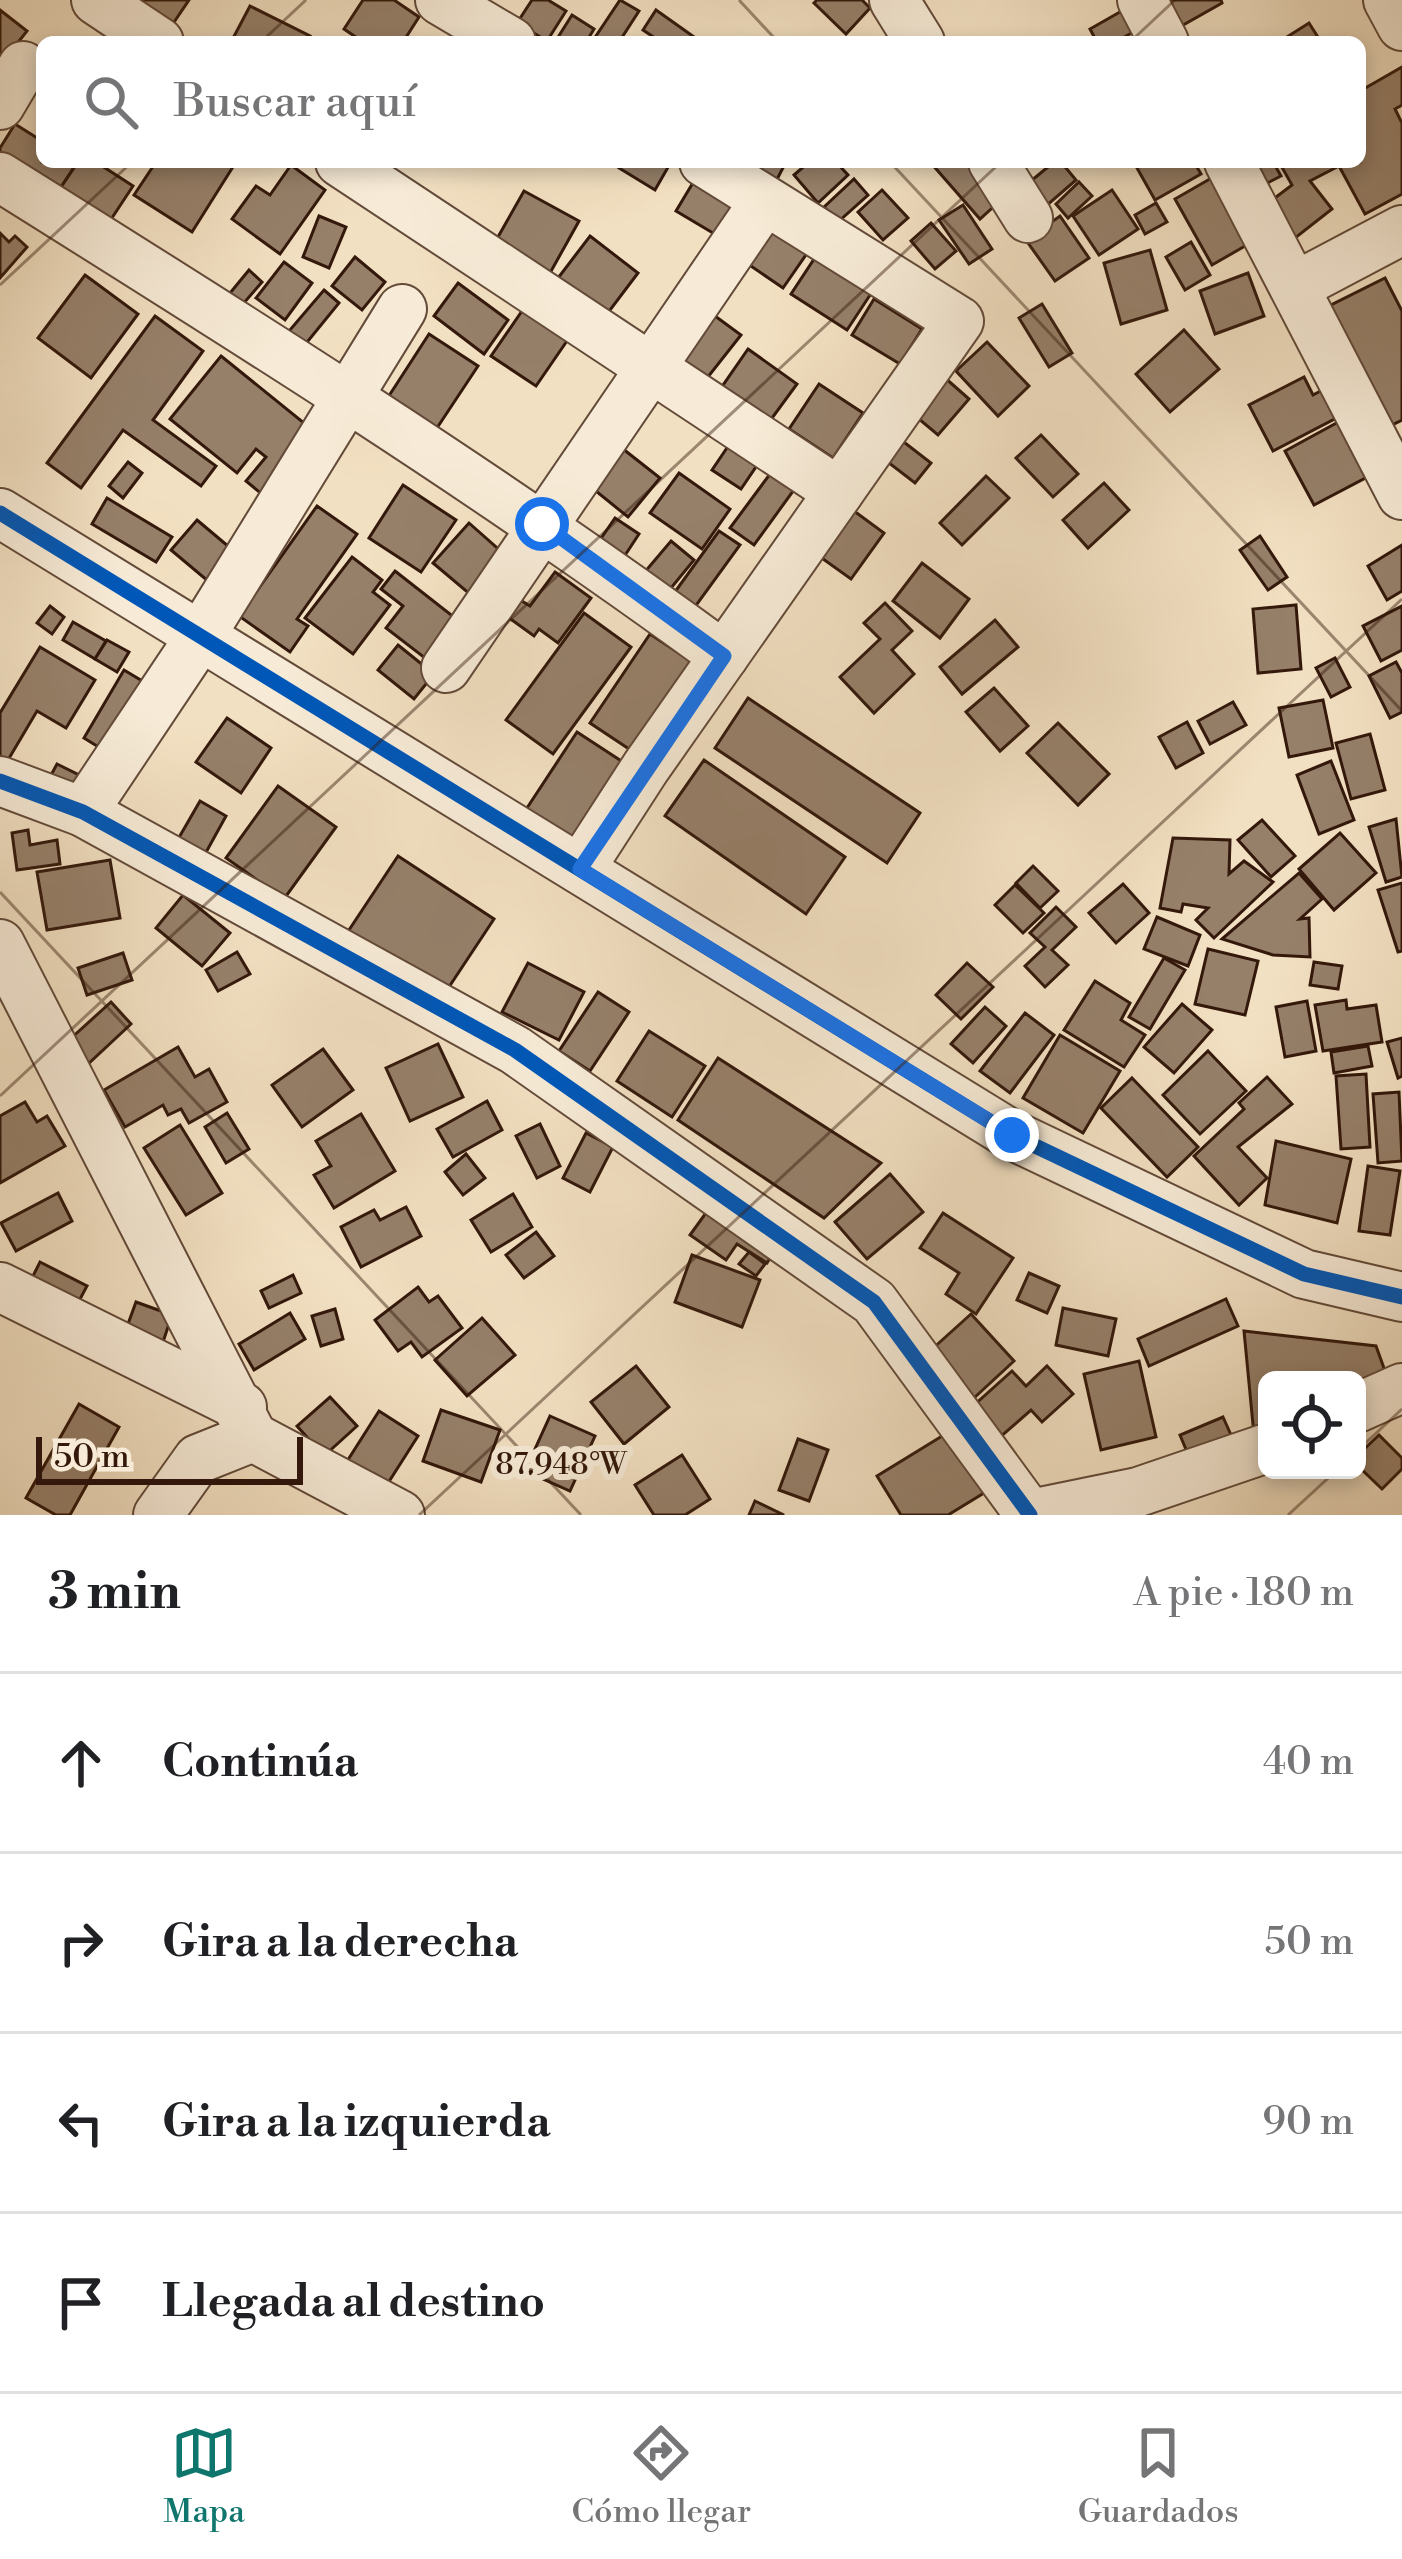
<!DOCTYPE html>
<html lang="es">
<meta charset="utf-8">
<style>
:root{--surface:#fff;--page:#f6f6f6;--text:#202124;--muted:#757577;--line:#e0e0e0;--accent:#0f766e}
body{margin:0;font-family:"Libre Bodoni",serif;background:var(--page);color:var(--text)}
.controls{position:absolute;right:36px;bottom:36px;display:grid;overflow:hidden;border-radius:18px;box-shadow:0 6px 18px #0003}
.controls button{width:108px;height:108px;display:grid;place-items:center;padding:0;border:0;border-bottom:3px solid var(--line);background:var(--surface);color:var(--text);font:60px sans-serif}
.scale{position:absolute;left:36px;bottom:30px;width:267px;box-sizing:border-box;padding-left:12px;border:6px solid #33180b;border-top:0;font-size:33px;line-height:42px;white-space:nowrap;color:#33180b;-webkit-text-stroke:9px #f7ebd7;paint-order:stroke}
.stop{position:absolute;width:36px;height:36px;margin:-27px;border:9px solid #1a73e8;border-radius:50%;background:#fff}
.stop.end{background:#1a73e8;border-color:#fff;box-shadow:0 3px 12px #0008}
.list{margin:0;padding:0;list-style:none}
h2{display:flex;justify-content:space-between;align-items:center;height:156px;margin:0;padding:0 48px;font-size:51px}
h2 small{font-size:39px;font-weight:400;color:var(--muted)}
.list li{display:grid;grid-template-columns:78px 1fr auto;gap:36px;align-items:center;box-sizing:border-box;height:180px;padding:0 48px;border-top:3px solid var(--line)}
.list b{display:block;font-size:45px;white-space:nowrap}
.list em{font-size:39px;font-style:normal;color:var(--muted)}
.icon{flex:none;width:66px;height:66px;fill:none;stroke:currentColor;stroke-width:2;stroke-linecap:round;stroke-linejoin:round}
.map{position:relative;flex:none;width:1402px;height:1515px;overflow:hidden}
.search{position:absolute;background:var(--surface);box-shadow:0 6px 18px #0003;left:36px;right:36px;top:36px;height:132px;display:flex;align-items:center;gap:30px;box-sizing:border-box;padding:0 42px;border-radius:18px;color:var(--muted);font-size:45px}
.sheet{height:876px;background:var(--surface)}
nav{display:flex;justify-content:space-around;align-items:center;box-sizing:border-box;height:168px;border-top:3px solid var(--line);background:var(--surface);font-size:33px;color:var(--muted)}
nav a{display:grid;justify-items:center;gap:6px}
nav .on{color:var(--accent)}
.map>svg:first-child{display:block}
.building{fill:#96806a;stroke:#33180b;stroke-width:3}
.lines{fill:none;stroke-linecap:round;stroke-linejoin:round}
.minor-casing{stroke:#634a39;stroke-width:52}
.minor{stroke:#f7ebd7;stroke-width:48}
.cycleway-casing{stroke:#f7ebd7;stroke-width:22}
.cycleway{stroke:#0057b8;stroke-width:15}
.route{stroke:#1a73e8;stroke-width:15}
.ticks{fill:none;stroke:#33180b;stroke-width:3;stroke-opacity:0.45}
.ticks-label{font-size:30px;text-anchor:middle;fill:#33180b;stroke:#f7ebd7;stroke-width:12;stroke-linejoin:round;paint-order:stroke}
</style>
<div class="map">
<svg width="1402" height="1515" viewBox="0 0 1402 1515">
<rect width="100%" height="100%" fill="#f2e0c2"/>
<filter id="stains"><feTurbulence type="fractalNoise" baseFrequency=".00167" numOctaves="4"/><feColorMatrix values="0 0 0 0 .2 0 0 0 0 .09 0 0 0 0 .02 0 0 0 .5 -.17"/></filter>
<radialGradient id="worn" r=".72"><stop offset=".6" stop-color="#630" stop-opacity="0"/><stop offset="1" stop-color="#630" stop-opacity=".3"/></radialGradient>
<g class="building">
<polygon points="113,0 189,0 164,37"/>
<polygon points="363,0 394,0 419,17 403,42 363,42 344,29"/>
<polygon points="532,0 548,0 566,11 547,41 517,23"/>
<polygon points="620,0 639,11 619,42 592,42"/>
<polygon points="817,0 862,0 870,8 846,34 814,3"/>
<polygon points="1150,0 1221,0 1222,3 1169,33"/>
<polygon points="250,6 310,36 307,42 231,42"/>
<polygon points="1127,8 1139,29 1115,42 1097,42 1090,29"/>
<polygon points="0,10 27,31 0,65"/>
<polygon points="656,10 694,37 691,42 661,42 643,30"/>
<polygon points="572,15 594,29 586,42 555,42"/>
<polygon points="1309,23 1321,42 1279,42"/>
<polygon points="1402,67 1402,105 1395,109 1402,123 1402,194 1365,214 1339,166 1310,181 1332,209 1290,242 1263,207 1292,185 1279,162 1360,162 1360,91"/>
<polygon points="15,124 42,141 42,162 76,164 52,201 0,167 0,148"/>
<polygon points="78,162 96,162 133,186 102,233 51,202"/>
<polygon points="156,162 236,162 192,232 134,195"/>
<polygon points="622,162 671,162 655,190 619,168"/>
<polygon points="725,162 786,162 773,187"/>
<polygon points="809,162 836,162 848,175 818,203 794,175"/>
<polygon points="930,162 969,162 1002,199 980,219"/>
<polygon points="1054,162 1061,162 1076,180 1045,207 1026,185"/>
<polygon points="1147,162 1194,162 1201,174 1155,200 1137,168"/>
<polygon points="1235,162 1273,162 1281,176 1250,192"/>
<polygon points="291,165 325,190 280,254 232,219 256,186 270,195"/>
<polygon points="700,171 747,199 723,239 676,211"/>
<polygon points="1215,176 1252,242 1212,265 1175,199"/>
<polygon points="854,179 868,195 838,222 824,207"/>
<polygon points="1079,182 1092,196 1068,218 1056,204"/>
<polygon points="882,190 908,218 883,240 858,212"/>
<polygon points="1112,190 1138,229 1099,255 1073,216"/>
<polygon points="524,191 579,221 545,282 490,251"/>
<polygon points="1156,203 1167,222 1145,234 1135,215"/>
<polygon points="963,205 992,249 969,264 939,220"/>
<polygon points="759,215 810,249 783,288 732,253"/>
<polygon points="319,216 346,227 329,268 303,257"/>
<polygon points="1060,216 1089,258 1055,281 1026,240"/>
<polygon points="931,223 956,251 935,269 911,241"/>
<polygon points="0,233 9,242 15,236 27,247 0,278"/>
<polygon points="590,236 638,273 601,322 552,286"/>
<polygon points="1191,242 1210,275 1185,290 1166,257"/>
<polygon points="820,250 876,286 847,330 791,294"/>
<polygon points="1150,250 1167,310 1121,324 1104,263"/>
<polygon points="355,257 385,282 362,310 332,286"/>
<polygon points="284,262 312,283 285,320 256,298"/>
<polygon points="249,270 262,282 243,304 230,293"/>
<polygon points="1248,273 1264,316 1215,334 1200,291"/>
<polygon points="85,275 138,314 91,378 38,338"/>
<polygon points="1385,278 1402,311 1402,420 1376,433 1319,311"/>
<polygon points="458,283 508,320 484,354 434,316"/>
<polygon points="324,290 339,303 295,357 278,344"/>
<polygon points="874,299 922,329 900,364 852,335"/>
<polygon points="1042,304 1072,353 1049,367 1019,318"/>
<polygon points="700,305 741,335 704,382 664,352"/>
<polygon points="524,308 569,338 536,386 491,356"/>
<polygon points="155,316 203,351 153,420 216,466 201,486 123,430 81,488 47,463"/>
<polygon points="1184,330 1219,369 1170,412 1136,374"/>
<polygon points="429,334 478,366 431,437 383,405"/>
<polygon points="987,342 1029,386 998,416 956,371"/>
<polygon points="748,349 797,384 767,425 719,391"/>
<polygon points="221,356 320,436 269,500 246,481 266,457 256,449 237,473 170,419"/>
<polygon points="944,377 969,399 938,435 913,414"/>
<polygon points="1304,377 1313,395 1330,386 1344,414 1273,451 1249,405"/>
<polygon points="819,384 863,413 833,458 789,429"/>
<polygon points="1342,420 1371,475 1314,505 1285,451"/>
<polygon points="737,433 766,452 741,489 712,470"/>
<polygon points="1041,435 1078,474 1053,497 1016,458"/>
<polygon points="896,436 931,463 915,483 880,456"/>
<polygon points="618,445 660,478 628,517 586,483"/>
<polygon points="128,462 142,473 123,498 109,486"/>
<polygon points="773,470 796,487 754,545 730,528"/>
<polygon points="679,473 730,509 702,549 650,513"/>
<polygon points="986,476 1009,498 962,545 940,523"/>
<polygon points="1104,483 1129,510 1088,548 1063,520"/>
<polygon points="403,485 456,520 421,572 369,538"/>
<polygon points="107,498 172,537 156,562 92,524"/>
<polygon points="317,506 357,534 297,619 308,626 290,652 239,616"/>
<polygon points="850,508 884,533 851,579 816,554"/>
<polygon points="615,518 639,534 616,569 591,553"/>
<polygon points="197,520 241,557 215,587 171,550"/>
<polygon points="469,523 512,561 478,601 433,563"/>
<polygon points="719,531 740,545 684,622 664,607"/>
<polygon points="1260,536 1287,577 1268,590 1240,550"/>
<polygon points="671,541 694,560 662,599 638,580"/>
<polygon points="1402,545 1402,591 1387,600 1368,566"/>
<polygon points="352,557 382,580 373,592 390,605 353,654 305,618"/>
<polygon points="922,563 969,599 940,638 893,601"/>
<polygon points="395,571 464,625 434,665 386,628 403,606 381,589"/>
<polygon points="555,572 591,598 558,643 539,629 534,636 505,615 517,598 530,606"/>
<polygon points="885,603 912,631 892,650 914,674 874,713 840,677 880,639 864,623"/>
<polygon points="1296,605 1301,669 1258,673 1253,609"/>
<polygon points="50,606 64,617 52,634 37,623"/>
<polygon points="1402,606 1402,650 1381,661 1363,626"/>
<polygon points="584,613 631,647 553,754 506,720"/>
<polygon points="995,620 1018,647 962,694 940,667"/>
<polygon points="73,622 106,641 95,659 63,640"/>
<polygon points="650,634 700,667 641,757 590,723"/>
<polygon points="107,640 129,652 117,672 95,659"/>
<polygon points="398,645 434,674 414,699 378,670"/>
<polygon points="40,647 95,680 66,728 37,711 8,760 0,756 0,713"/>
<polygon points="1335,658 1350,687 1331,697 1316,668"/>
<polygon points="1396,662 1402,673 1402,712 1390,718 1369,676"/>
<polygon points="124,670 154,688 113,756 84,738"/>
<polygon points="994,688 1028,726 1000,751 966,712"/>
<polygon points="748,698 920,813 887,863 715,748"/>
<polygon points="1323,700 1333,748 1289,757 1279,708"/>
<polygon points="1233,702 1246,725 1210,744 1198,721"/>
<polygon points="227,718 271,748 241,793 196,762"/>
<polygon points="1187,722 1203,753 1176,768 1159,737"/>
<polygon points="1058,723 1109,774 1078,805 1027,753"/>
<polygon points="577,732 629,766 575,848 523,814"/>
<polygon points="1370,734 1385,790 1351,799 1336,743"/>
<polygon points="704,760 845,857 806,914 665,816"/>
<polygon points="1331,761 1354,820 1319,834 1297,775"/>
<polygon points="57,764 81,776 73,790 50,777"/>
<polygon points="278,786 336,827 284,899 226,858"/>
<polygon points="200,801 226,816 204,856 177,841"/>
<polygon points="1396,819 1402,877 1386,882 1369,827"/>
<polygon points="1262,820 1295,856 1271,877 1238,840"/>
<polygon points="28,830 30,845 57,840 60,864 17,870 12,833"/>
<polygon points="1340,833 1376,873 1334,910 1299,869"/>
<polygon points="1173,838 1230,840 1229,874 1244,861 1273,882 1214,938 1196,920 1208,908 1183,904 1181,912 1160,908"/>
<polygon points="398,856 494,919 443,996 347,933"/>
<polygon points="110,860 120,918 47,930 37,872"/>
<polygon points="1033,866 1058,891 1040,908 1016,883"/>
<polygon points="1299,873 1322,899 1300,919 1309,918 1310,957 1273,955 1222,939"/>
<polygon points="1402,883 1402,951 1398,952 1378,890"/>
<polygon points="1123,884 1149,913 1116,943 1089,913"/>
<polygon points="1015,885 1044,913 1023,933 995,905"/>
<polygon points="183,895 230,933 202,966 156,928"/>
<polygon points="1056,907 1076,927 1052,950 1068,965 1045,987 1025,966 1045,947 1030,933"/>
<polygon points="1157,917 1200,935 1188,966 1144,949"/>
<polygon points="1208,949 1258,961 1245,1015 1195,1004"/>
<polygon points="237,952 250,974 218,991 206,970"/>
<polygon points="123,953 132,980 87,995 78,968"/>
<polygon points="1164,958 1185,970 1150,1029 1129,1017"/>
<polygon points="1314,962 1342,966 1338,989 1310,985"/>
<polygon points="528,963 584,992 559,1040 502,1012"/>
<polygon points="967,963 993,987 961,1019 936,995"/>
<polygon points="1095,981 1130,1003 1121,1020 1145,1035 1124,1067 1064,1030"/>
<polygon points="598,992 629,1012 590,1071 559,1051"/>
<polygon points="1346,1000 1347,1009 1376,1005 1382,1042 1323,1051 1315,1005"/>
<polygon points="1307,1001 1316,1051 1285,1057 1276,1007"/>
<polygon points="111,1002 131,1024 88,1064 68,1041"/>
<polygon points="1182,1004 1212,1030 1174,1073 1144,1047"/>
<polygon points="985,1007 1006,1026 973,1063 951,1044"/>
<polygon points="1025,1013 1054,1035 1010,1093 980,1071"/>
<polygon points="649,1031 705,1066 672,1117 617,1081"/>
<polygon points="1060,1035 1120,1071 1083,1133 1023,1098"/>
<polygon points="1402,1038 1402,1076 1398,1078 1387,1042"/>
<polygon points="438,1044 463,1097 410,1121 386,1068"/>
<polygon points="1368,1046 1372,1066 1334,1073 1331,1052"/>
<polygon points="178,1047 195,1077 209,1069 227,1102 189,1123 181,1109 168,1115 163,1105 125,1127 104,1090"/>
<polygon points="323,1049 353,1090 302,1127 272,1085"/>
<polygon points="1208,1051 1246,1091 1200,1134 1163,1095"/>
<polygon points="718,1058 881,1163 824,1218 678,1120"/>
<polygon points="1366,1074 1370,1147 1341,1149 1336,1076"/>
<polygon points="1267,1077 1292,1104 1238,1147 1267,1178 1239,1205 1194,1156 1244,1109 1239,1103"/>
<polygon points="1132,1078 1198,1147 1167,1177 1101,1108"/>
<polygon points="1399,1092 1402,1161 1378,1163 1373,1094"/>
<polygon points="487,1101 502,1130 453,1157 437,1129"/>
<polygon points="25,1102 37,1122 47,1116 65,1146 0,1183 0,1116"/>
<polygon points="227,1113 249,1149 226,1163 205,1127"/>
<polygon points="361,1114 395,1171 334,1208 314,1175 331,1166 316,1141"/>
<polygon points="540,1124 560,1166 537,1178 516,1136"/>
<polygon points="180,1125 222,1193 186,1215 144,1148"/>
<polygon points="586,1133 613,1147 590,1192 563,1178"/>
<polygon points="1276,1141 1351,1159 1337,1223 1265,1205"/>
<polygon points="466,1154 485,1178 463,1195 445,1172"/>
<polygon points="1368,1166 1400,1171 1390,1235 1359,1231"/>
<polygon points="890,1174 923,1212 867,1259 835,1222"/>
<polygon points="58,1193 72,1221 16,1251 1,1223"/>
<polygon points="513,1194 532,1227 491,1252 471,1220"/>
<polygon points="406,1207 421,1236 361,1267 341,1227 374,1210 380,1220"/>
<polygon points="708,1210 780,1242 767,1263 737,1244 726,1260 690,1235"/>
<polygon points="943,1213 1013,1258 976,1314 946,1294 959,1273 920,1248"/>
<polygon points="536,1232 554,1256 524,1278 506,1255"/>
<polygon points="749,1252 765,1264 756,1276 739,1264"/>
<polygon points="692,1255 760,1280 742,1327 675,1302"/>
<polygon points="40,1262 87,1286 70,1318 24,1294"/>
<polygon points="1029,1273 1059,1286 1047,1313 1017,1300"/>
<polygon points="293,1275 301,1293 269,1308 261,1291"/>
<polygon points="418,1287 429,1302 438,1296 462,1328 422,1357 411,1342 398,1351 375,1320"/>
<polygon points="1226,1299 1238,1326 1149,1366 1138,1339"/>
<polygon points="136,1302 172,1315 157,1360 120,1346"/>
<polygon points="1063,1308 1116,1319 1108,1356 1056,1345"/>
<polygon points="335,1309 343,1339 321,1346 312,1316"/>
<polygon points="290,1313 305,1339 254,1370 239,1344"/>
<polygon points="971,1314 1014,1361 974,1398 930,1351"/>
<polygon points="482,1318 515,1355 467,1396 435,1360"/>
<polygon points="1244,1331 1376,1346 1385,1371 1357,1384 1357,1380 1267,1380 1267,1428 1254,1435"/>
<polygon points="1139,1361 1156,1437 1101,1450 1084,1374"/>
<polygon points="636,1366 669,1407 624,1444 591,1402"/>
<polygon points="1047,1366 1073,1394 1042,1422 1031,1410 998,1439 971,1408 1012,1371 1026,1386"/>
<polygon points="330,1397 357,1426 324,1456 297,1426"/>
<polygon points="79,1404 119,1427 70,1515 56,1515 26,1498"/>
<polygon points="441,1410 500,1430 481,1482 423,1461"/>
<polygon points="379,1411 418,1436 383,1491 344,1466"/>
<polygon points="550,1416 595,1436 570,1491 525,1471"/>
<polygon points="1223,1417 1239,1453 1195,1471 1180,1435"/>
<polygon points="947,1433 984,1493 948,1515 901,1515 877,1476"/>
<polygon points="1379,1435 1402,1458 1402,1469 1382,1489 1357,1465 1357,1456"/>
<polygon points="798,1439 828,1450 809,1501 779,1490"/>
<polygon points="682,1455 710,1499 685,1515 654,1515 635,1485"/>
<polygon points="755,1501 784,1515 749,1515"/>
</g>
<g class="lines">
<g class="minor-casing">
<g id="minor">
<polyline points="96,0 159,42"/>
<polyline points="440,0 511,42"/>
<polyline points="894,0 920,42"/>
<polyline points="1142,0 1164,42"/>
<polyline points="1388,0 1402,26"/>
<polyline points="0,105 23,66"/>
<polyline points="340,162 839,492"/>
<polyline points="993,162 1028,218"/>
<polyline points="1229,162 1402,495"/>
<path d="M0,177C246,331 490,484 724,656"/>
<polyline points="1296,286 1402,230"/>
<polyline points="0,513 1012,1135 1304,1274 1402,1297"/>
<polyline points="446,668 764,202"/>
<polyline points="0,781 83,812 515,1050 874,1302 1030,1515"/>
<polyline points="83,812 198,640 402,309"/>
<polyline points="580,869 646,767 959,321 704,162"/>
<polyline points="0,944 253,1437 198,1459 158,1515"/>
<polyline points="0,1287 242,1407"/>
<polyline points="1357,1408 1402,1388"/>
<polyline points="253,1437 400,1515"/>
<polyline points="1026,1515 1138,1492 1267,1448"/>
</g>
</g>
<use href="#minor" class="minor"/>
<g class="cycleway-casing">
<g id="cycleway">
<polyline points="0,513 1012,1135 1304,1274 1402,1297"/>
<polyline points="0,781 83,812 515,1050 874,1302 1030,1515"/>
</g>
</g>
<use href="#cycleway" class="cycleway"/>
</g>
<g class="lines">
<polyline class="route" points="542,524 724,656 580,869 1012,1135"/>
</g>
<path class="ticks" d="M739,0L778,42M261,42L306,0M1130,42L1175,0M890,162L1402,711M0,285L132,162M0,892L581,1515M0,1096L1001,162M1357,1451L1402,1409M419,1515L1402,599M1288,1515L1337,1470"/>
<g class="ticks-label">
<text x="561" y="1474">87.948°W</text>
</g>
<rect width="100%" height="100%" filter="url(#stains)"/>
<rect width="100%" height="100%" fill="url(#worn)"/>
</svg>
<div class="controls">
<button><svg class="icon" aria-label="locate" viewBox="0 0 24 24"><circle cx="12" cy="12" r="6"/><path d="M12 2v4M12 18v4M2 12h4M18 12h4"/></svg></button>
</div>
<div class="scale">50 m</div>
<div class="stop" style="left:542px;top:524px"></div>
<div class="stop end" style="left:1012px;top:1135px"></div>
<div class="search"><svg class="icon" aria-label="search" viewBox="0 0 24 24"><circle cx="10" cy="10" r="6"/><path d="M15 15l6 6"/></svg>Buscar aquí</div>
</div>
<section class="sheet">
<h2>3 min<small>A pie · 180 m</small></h2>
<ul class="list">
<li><svg class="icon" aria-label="ahead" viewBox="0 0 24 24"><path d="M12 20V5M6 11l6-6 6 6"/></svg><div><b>Continúa</b></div><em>40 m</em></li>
<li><svg class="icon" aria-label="right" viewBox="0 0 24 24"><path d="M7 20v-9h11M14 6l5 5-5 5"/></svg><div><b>Gira a la derecha</b></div><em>50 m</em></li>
<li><svg class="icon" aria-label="left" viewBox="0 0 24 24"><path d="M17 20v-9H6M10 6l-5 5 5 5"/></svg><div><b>Gira a la izquierda</b></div><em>90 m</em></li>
<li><svg class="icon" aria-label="arrive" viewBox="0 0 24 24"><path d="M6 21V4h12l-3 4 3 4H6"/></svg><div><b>Llegada al destino</b></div></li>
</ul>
</section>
<nav>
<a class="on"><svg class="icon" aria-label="map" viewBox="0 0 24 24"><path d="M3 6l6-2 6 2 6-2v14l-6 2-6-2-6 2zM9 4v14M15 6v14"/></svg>Mapa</a>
<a><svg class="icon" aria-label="directions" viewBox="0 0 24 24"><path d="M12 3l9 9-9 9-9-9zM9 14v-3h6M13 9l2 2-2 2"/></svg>Cómo llegar</a>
<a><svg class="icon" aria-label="saved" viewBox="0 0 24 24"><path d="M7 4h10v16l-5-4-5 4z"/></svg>Guardados</a>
</nav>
